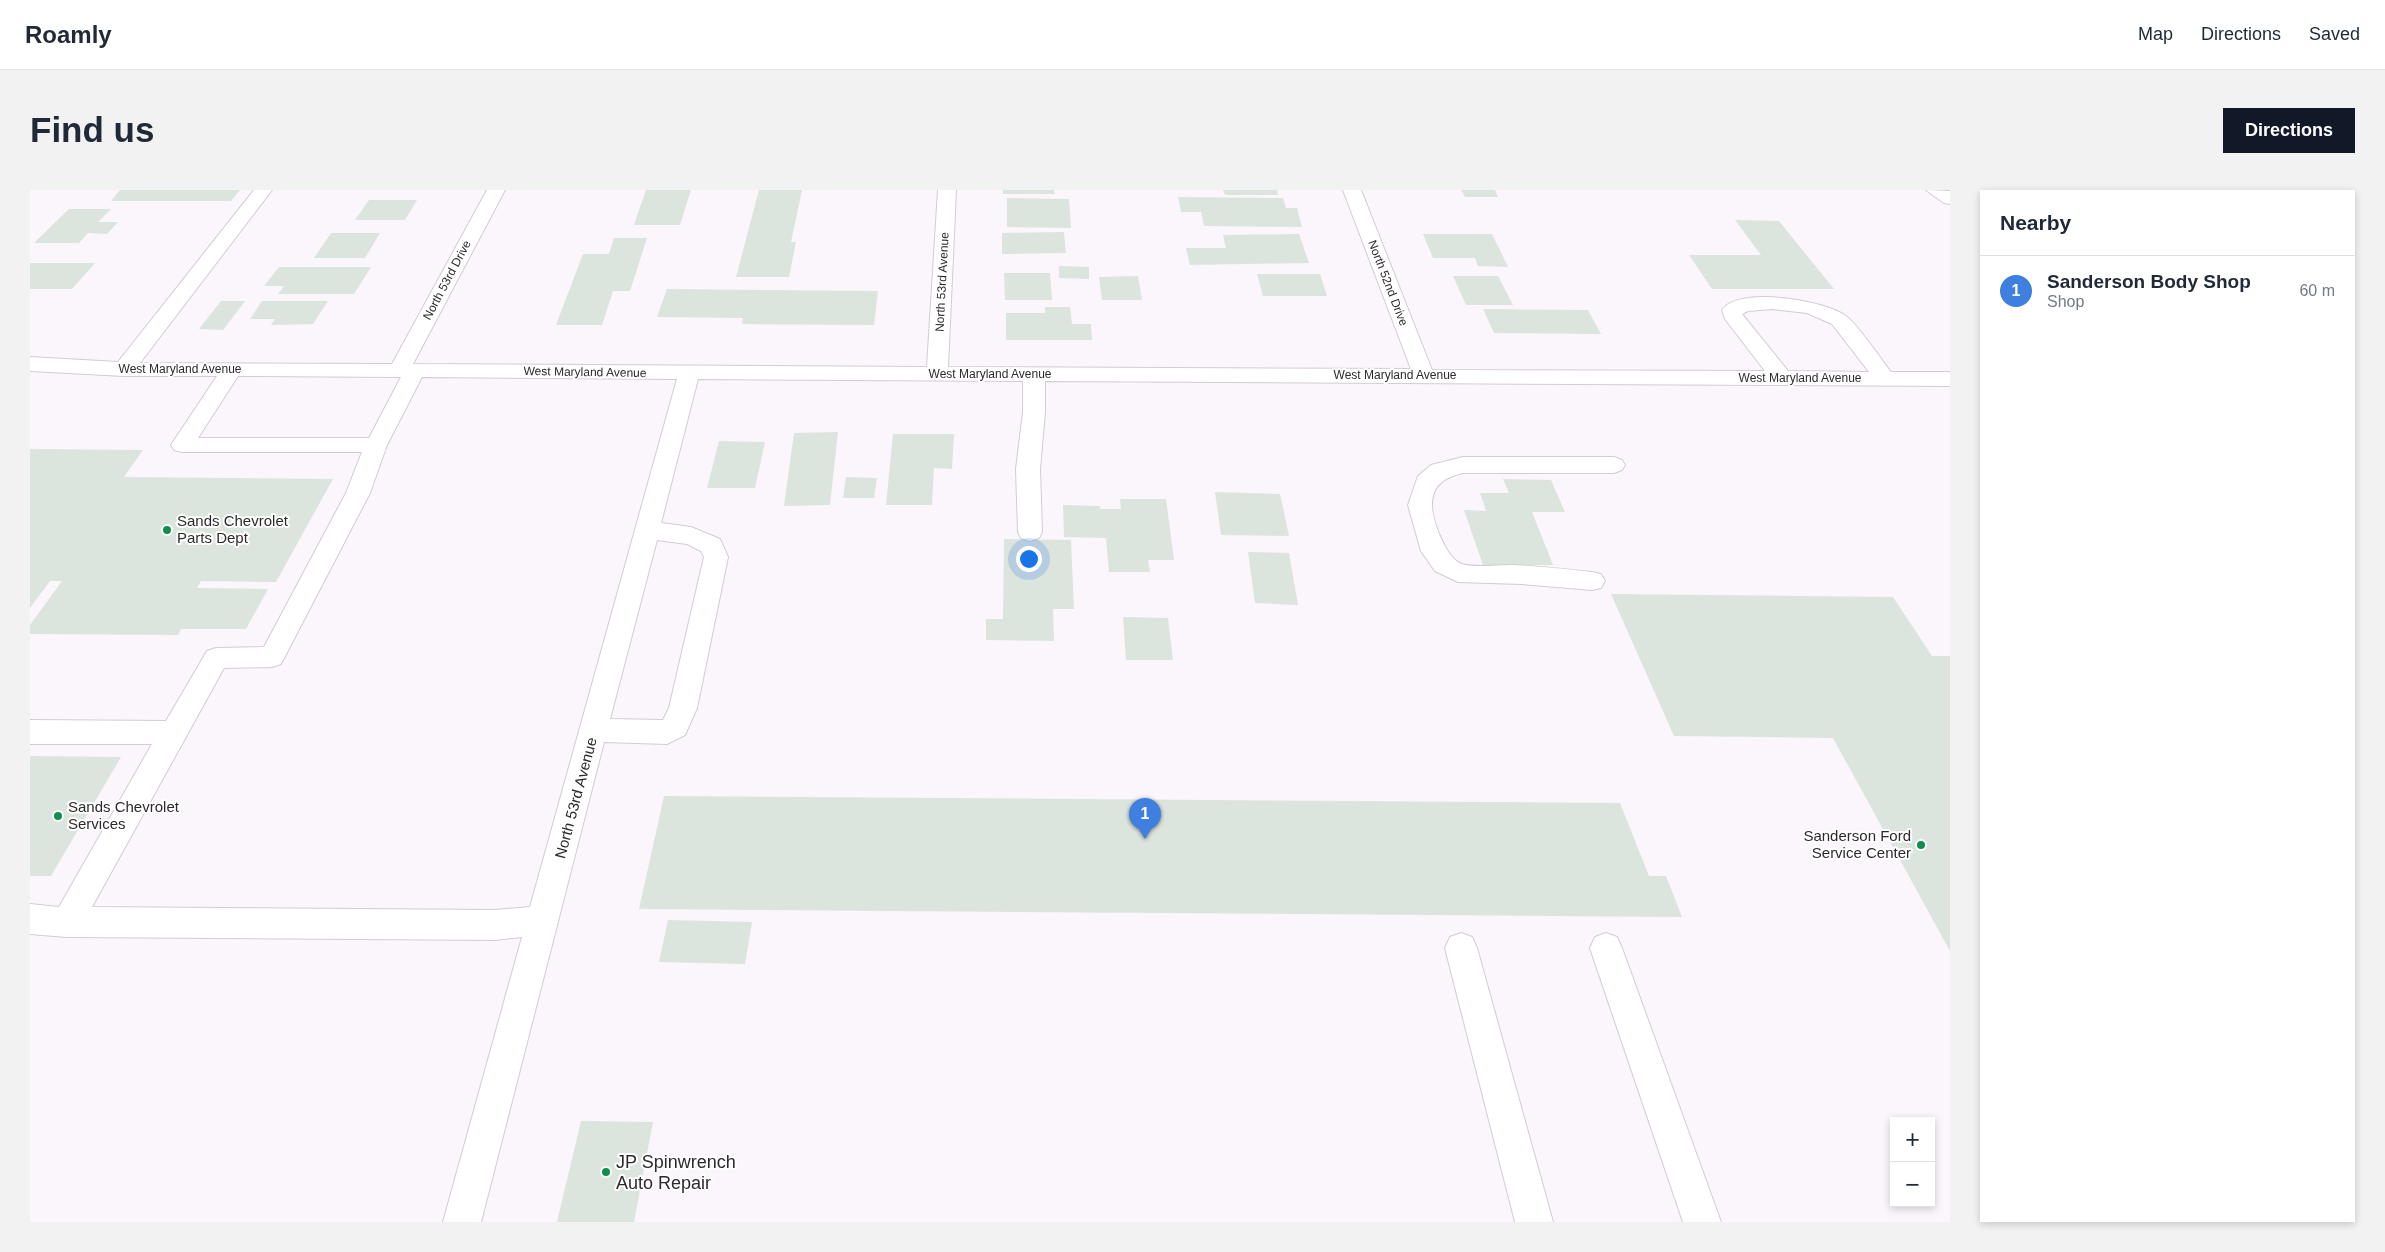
<!DOCTYPE html>
<meta charset="utf-8">
<style>
:root{--surface:#fff;--page:#f2f2f3;--text:#1f2937;--muted:#747a83;--line:#e0e1e3;--accent:#111827}
body{margin:0;font-family:Helvetica,sans-serif;background:var(--page);color:var(--text)}
.controls{position:absolute;right:15px;bottom:15px;display:grid;overflow:hidden;border-radius:0px;box-shadow:0 2px 8px #0003}
.controls button{width:45px;height:45px;display:grid;place-items:center;padding:0;border:0;border-bottom:1px solid var(--line);background:var(--surface);color:var(--text);font:25px sans-serif}
.you{position:absolute;left:998px;top:368px;width:18px;height:18px;margin:-12px;border:4px solid #fff;border-radius:50%;background:#1a73e8;box-shadow:0 0 0 8px #1a73e833}
.badge{display:grid;place-items:center;width:32px;height:32px;border-radius:50%;background:var(--accent);color:#fff;font-size:16px;font-weight:700}
.pin{position:absolute;translate:-50% -41px;filter:drop-shadow(0 1px 2px #0008)}
.pin::after{content:'';position:absolute;top:26px;width:18px;height:15px;background:inherit;clip-path:polygon(0 0,100% 0,50% 100%)}
.list{margin:0;padding:0;list-style:none}
h2{display:flex;justify-content:space-between;align-items:center;height:65px;margin:0;padding:0 20px;font-size:21px}
h2 small{font-size:16px;font-weight:400;color:var(--muted)}
.list li{display:grid;grid-template-columns:32px 1fr auto;gap:15px;align-items:center;box-sizing:border-box;height:70px;padding:0 20px;border-top:1px solid var(--line)}
.list b{display:block;font-size:19px;white-space:nowrap}
.list p{margin:0;font-size:16px;white-space:nowrap;color:var(--muted)}
.list em{font-size:16px;font-style:normal;color:var(--muted)}
.map{position:relative;flex:none;width:1920px;height:1032px;overflow:hidden;border-radius:0px}
header{display:flex;align-items:center;gap:30px;box-sizing:border-box;height:70px;padding:0 25px;background:var(--surface);border-bottom:1px solid var(--line)}
header strong{font-size:24px}
nav{display:flex;gap:28px;margin-inline-start:auto;font-size:18px}
.intro{display:flex;align-items:center;justify-content:space-between;box-sizing:border-box;height:120px;padding:0 30px}
h1{margin:0;font-size:35px}
.button{padding:12px 22px;border-radius:0px;background:var(--accent);color:#fff;font-size:18px;font-weight:700}
main{display:flex;gap:30px;padding:0 30px}
aside{flex:1;background:var(--surface);border-radius:0px;box-shadow:0 2px 8px #0003}
.map>svg:first-child{display:block}
.building{fill:#dce4de}
.lines{fill:none;stroke-linecap:round;stroke-linejoin:round}
.minor-casing{stroke:#d2ccd3;stroke-width:2}
.minor{fill:#fff;fill-rule:evenodd}
.poi-dot{fill:#0d904e;stroke:#fff;stroke-width:2}
.labels{text-anchor:middle;stroke-width:4;stroke-linejoin:round;paint-order:stroke}
.far-street-label{font-size:12px;fill:#2d2a2d;stroke:#fff}
.poi-label{font-size:15px;fill:#2d2a2d;stroke:#fff;text-anchor:start}
.street-label{font-size:15px;fill:#2d2a2d;stroke:#fff}
.near-poi-label{font-size:18px;fill:#2d2a2d;stroke:#fff;text-anchor:start}
</style>
<header>
<strong>Roamly</strong>
<nav><a>Map</a><a>Directions</a><a>Saved</a></nav>
</header>
<div class="intro"><h1>Find us</h1><a class="button">Directions</a></div>
<main>
<div class="map">
<svg width="1920" height="1032" viewBox="0 0 1920 1032">
<rect width="100%" height="100%" fill="#fbf5fc"/>
<g class="building">
<polygon points="90,0 210,0 201,11 81,11"/>
<polygon points="616,0 661,0 650,35 604,35"/>
<polygon points="729,0 772,0 761,52 766,52 759,87 706,87"/>
<polygon points="973,0 1024,0 1025,4 973,4"/>
<polygon points="1193,0 1247,0 1248,5 1195,5"/>
<polygon points="1431,0 1465,0 1468,7 1435,7"/>
<polygon points="1148,7 1253,8 1256,18 1267,18 1272,37 1174,36 1171,22 1151,22"/>
<polygon points="977,8 1039,9 1041,38 977,37"/>
<polygon points="339,10 387,10 375,30 325,30"/>
<polygon points="39,19 81,19 68,32 88,32 77,44 58,43 49,53 4,53"/>
<polygon points="1705,30 1749,31 1804,99 1682,99 1659,65 1731,65"/>
<polygon points="1034,42 1036,63 972,64 972,43"/>
<polygon points="301,43 350,43 335,68 284,68"/>
<polygon points="1269,44 1279,73 1160,75 1156,58 1196,58 1193,45"/>
<polygon points="1393,44 1462,44 1478,77 1448,76 1445,68 1403,68"/>
<polygon points="584,48 617,48 600,101 583,101 572,135 526,135 553,64 579,64"/>
<polygon points="0,73 65,73 42,99 0,99"/>
<polygon points="1029,76 1059,77 1059,89 1029,88"/>
<polygon points="249,77 341,77 324,104 248,104 254,96 234,96"/>
<polygon points="974,83 1020,83 1022,110 975,110"/>
<polygon points="1227,84 1290,84 1297,106 1233,106"/>
<polygon points="1108,86 1112,110 1072,110 1069,87"/>
<polygon points="1423,86 1468,86 1483,115 1436,115"/>
<polygon points="637,99 848,101 844,135 712,134 713,128 627,127"/>
<polygon points="191,111 215,111 193,140 169,139"/>
<polygon points="232,111 298,111 283,134 241,135 245,129 220,129"/>
<polygon points="1015,117 1040,117 1042,134 1061,134 1062,150 976,150 976,123 1015,123"/>
<polygon points="1453,119 1558,120 1571,144 1464,143"/>
<polygon points="808,242 800,315 754,316 764,243"/>
<polygon points="863,244 924,244 922,279 904,278 902,315 856,315"/>
<polygon points="689,251 735,252 725,298 677,298"/>
<polygon points="0,259 113,260 94,287 303,289 246,392 171,391 167,398 238,399 216,439 151,439 148,445 0,444 0,435 32,391 20,391 0,418"/>
<polygon points="816,287 847,288 844,308 813,308"/>
<polygon points="1473,289 1521,290 1535,322 1502,322 1523,375 1453,375 1434,320 1456,321 1450,303 1479,303"/>
<polygon points="1185,302 1250,304 1259,346 1191,345"/>
<polygon points="1090,309 1136,309 1144,370 1118,370 1120,382 1079,382 1076,348 1034,347 1033,315 1070,316 1070,319 1091,319"/>
<polygon points="974,349 1041,350 1044,419 1023,419 1024,451 956,450 956,429 973,429"/>
<polygon points="1218,362 1259,363 1268,415 1225,413"/>
<polygon points="1581,404 1863,407 1902,466 1920,466 1920,761 1803,548 1644,546"/>
<polygon points="1093,427 1138,428 1143,470 1096,470"/>
<polygon points="0,566 91,567 21,686 0,686"/>
<polygon points="634,606 1590,613 1619,686 1636,686 1652,727 609,719"/>
<polygon points="638,730 722,732 715,774 629,772"/>
<polygon points="551,931 623,932 604,1032 527,1032"/>
</g>
<g class="lines">
<g class="minor-casing">
<g id="minor">
<path d="M224,0H242L110,173L362,174L457,0H475L383,174L897,177L908,0H926L918,177L1381,179L1313,0H1331L1402,180L1735,181L1695,129L1692,120C1708,96 1795,110 1816,126C1828,135 1850,168 1861,182H1920V196L1015,191V222L1010,279L1012,342L1009,348L1000,351L991,348L988,342L986,279L993,222V191L668,189L631,333L661,337L690,349L698,367L667,518L655,545L637,554L574,552L451,1032H413L492,747L465,750L37,747L0,744V714L29,717L122,554H0V530L136,531L177,461L186,458L234,457L316,303L332,262H152L144,260L141,255L187,186H94L0,181V167L88,172ZM1742,119L1777,123L1802,134L1839,182L1758,181L1712,124L1718,121ZM208,186L371,187L339,248H168ZM392,187L647,189L500,717L465,720L62,717L194,478L242,477L251,474L340,303L357,255ZM627,350L657,354L671,361L674,367L639,518L633,530L580,529Z"/>
<polygon points="1896,0 1920,1 1920,14 1914,13"/>
<path d="M1433,267H1584L1592,270L1595,275L1592,280L1584,283H1433C1416,287 1402,294 1402,315C1402,330 1416,369 1432,374C1444,378 1468,375 1482,375C1508,376 1535,379 1562,382L1571,384L1575,391L1571,398L1562,400L1492,394L1428,392L1405,381L1391,361L1378,315L1388,286L1401,275Z"/>
<polygon points="1431,743 1442,747 1447,758 1523,1032 1485,1032 1415,758 1420,747"/>
<polygon points="1576,743 1587,747 1592,758 1691,1032 1653,1032 1560,758 1565,747"/>
</g>
</g>
<use href="#minor" class="minor"/>
</g>
<g class="poi-dot">
<circle cx="137" cy="340" r="5"/>
<circle cx="28" cy="626" r="5"/>
<circle cx="1891" cy="655" r="5"/>
<circle cx="576" cy="982" r="5"/>
</g>
<g class="labels">
<g class="far-street-label">
<text transform="translate(417 90) rotate(-62)" y="4">North 53rd Drive</text>
<text transform="translate(912 92) rotate(-87)" y="4">North 53rd Avenue</text>
<text transform="translate(1358 93) rotate(69)" y="4">North 52nd Drive</text>
<text x="150" y="183">West Maryland Avenue</text>
<text transform="translate(555 182) rotate(1)" y="4">West Maryland Avenue</text>
<text x="960" y="188">West Maryland Avenue</text>
<text x="1365" y="189">West Maryland Avenue</text>
<text x="1770" y="192">West Maryland Avenue</text>
</g>
<g class="poi-label">
<text x="147" y="336">Sands Chevrolet<tspan x="147" dy="17">Parts Dept</tspan></text>
<text x="38" y="622">Sands Chevrolet<tspan x="38" dy="17">Services</tspan></text>
<text x="1881" y="651" text-anchor="end">Sanderson Ford<tspan x="1881" dy="17">Service Center</tspan></text>
</g>
<g class="street-label">
<text transform="translate(546 608) rotate(-75)" y="5">North 53rd Avenue</text>
</g>
<g class="near-poi-label">
<text x="586" y="978">JP Spinwrench<tspan x="586" dy="21">Auto Repair</tspan></text>
</g>
</g>
</svg>
<div class="controls">
<button>+</button>
<button>−</button>
</div>
<div class="you"></div>
<div class="pin badge" style="left:1115px;top:649px;background:#3f7fe0">1</div>
</div>
<aside>
<h2>Nearby<small></small></h2>
<ul class="list">
<li><span class="badge" style="background:#3f7fe0">1</span><div><b>Sanderson Body Shop</b><p>Shop</p></div><em>60 m</em></li>
</ul>
</aside>
</main>
